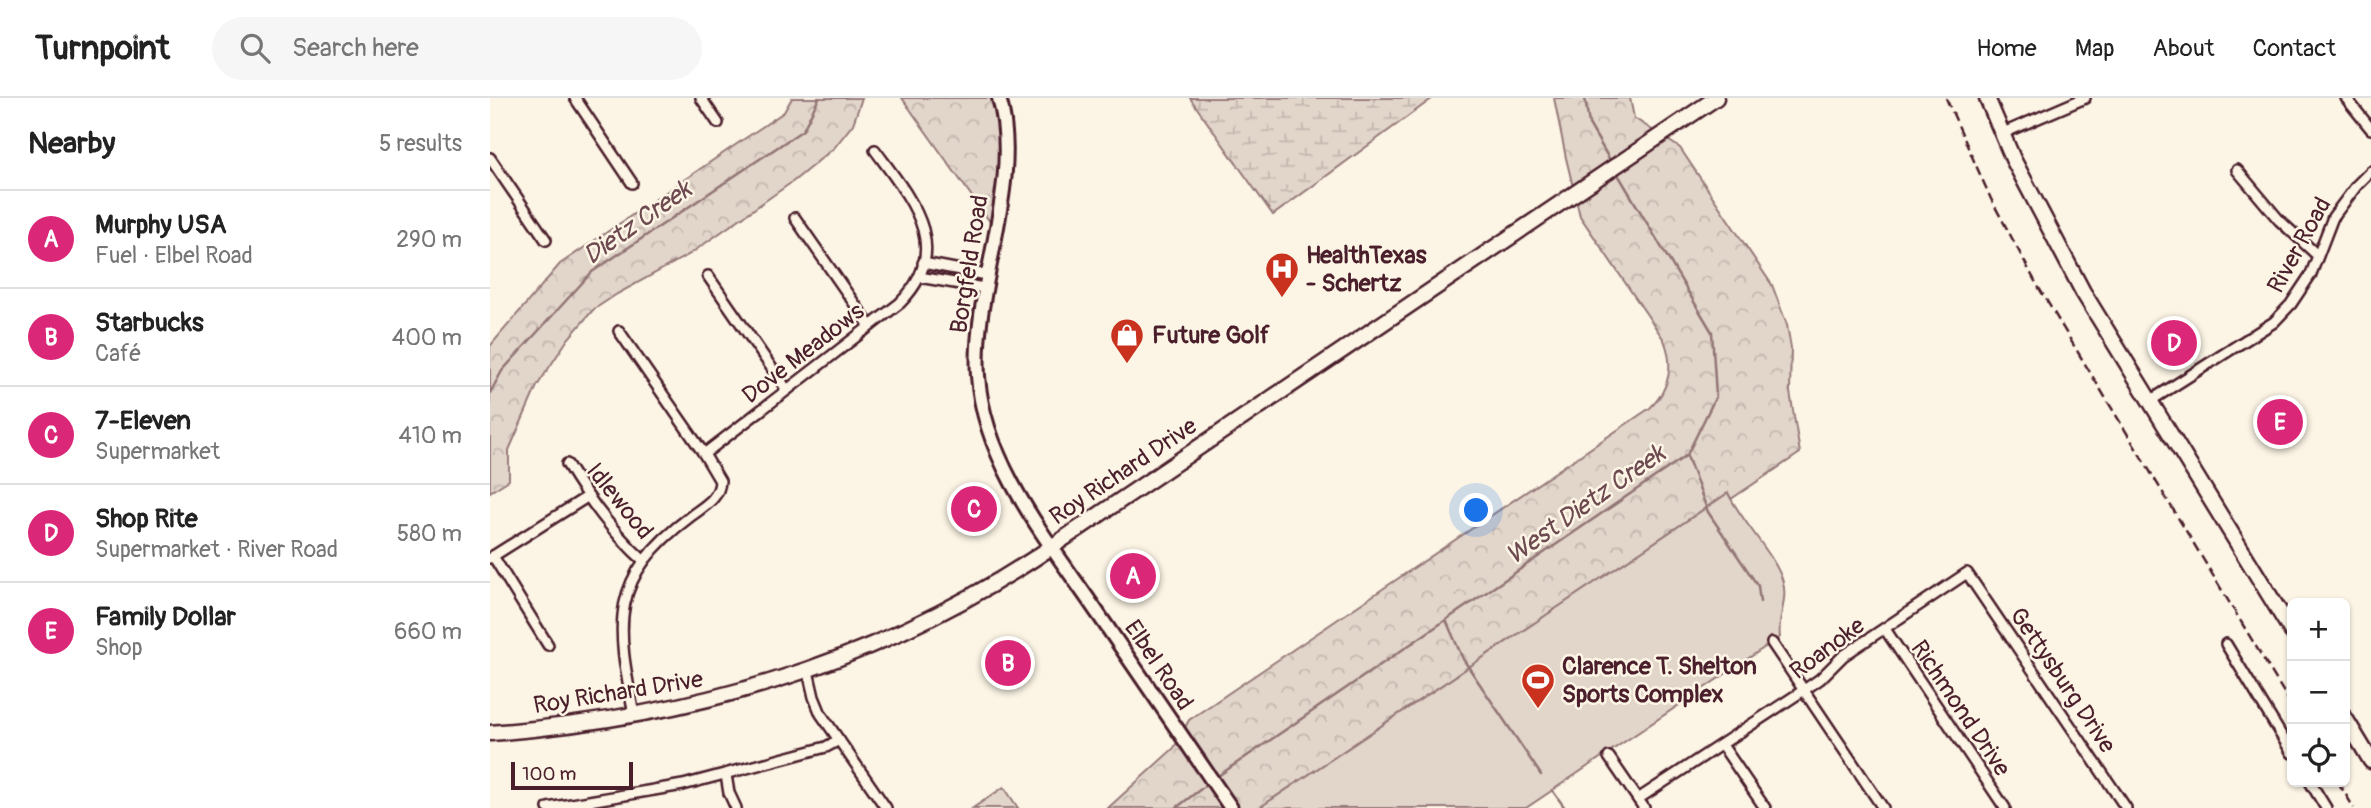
<!DOCTYPE html>
<meta charset="utf-8">
<style>
:root{--surface:#fff;--page:#f6f6f6;--text:#222;--muted:#767676;--line:#e0e0e0;--accent:#db2777}
body{margin:0;font-family:Pangolin,sans-serif;background:var(--page);color:var(--text)}
.controls{position:absolute;right:21px;bottom:21px;display:grid;overflow:hidden;border-radius:10px;box-shadow:0 2px 5px #0004}
.controls button{width:63px;height:63px;display:grid;place-items:center;padding:0;border:0;border-bottom:2px solid var(--line);background:var(--surface);color:var(--text);font:35px sans-serif}
.scale{position:absolute;left:21px;bottom:18px;width:122px;box-sizing:border-box;padding-left:7px;border:4px solid #4a1f2b;border-top:0;font-size:19px;line-height:24px;white-space:nowrap;color:#4a1f2b;-webkit-text-stroke:5px #fcf5e5;paint-order:stroke}
.you{position:absolute;left:987px;top:413px;width:24px;height:24px;margin:-18px;border:5px solid #fff;border-radius:50%;background:#1a73e8;box-shadow:0 0 0 10px #1a73e833}
.badge{display:grid;place-items:center;width:46px;height:46px;border-radius:50%;background:var(--accent);color:#fff;font-size:23px;font-weight:700}
.pin{position:absolute;translate:-50% -50%;border:4px solid #fff;box-shadow:0 2px 7px #0006}
.list{margin:0;padding:0;list-style:none}
h2{display:flex;justify-content:space-between;align-items:center;height:91px;margin:0;padding:0 28px;font-size:30px}
h2 small{font-size:23px;font-weight:400;color:var(--muted)}
.list li{display:grid;grid-template-columns:46px 1fr auto;gap:21px;align-items:center;box-sizing:border-box;height:98px;padding:0 28px;border-top:2px solid var(--line)}
.list b{display:block;font-size:26px;white-space:nowrap}
.list p{margin:0;font-size:23px;white-space:nowrap;color:var(--muted)}
.list em{font-size:23px;font-style:normal;color:var(--muted)}
.icon{flex:none;width:38px;height:38px;fill:none;stroke:currentColor;stroke-width:2;stroke-linecap:round;stroke-linejoin:round}
.map{position:relative;flex:none;width:1881px;height:710px;overflow:hidden}
header{display:flex;align-items:center;gap:42px;box-sizing:border-box;height:98px;padding:0 35px;background:var(--surface);border-bottom:2px solid var(--line)}
header strong{font-size:33px}
nav{display:flex;gap:38px;margin-inline-start:auto;font-size:24px}
.search{width:490px;height:63px;background:var(--page);display:flex;align-items:center;gap:18px;box-sizing:border-box;padding:0 24px;border-radius:38px;color:var(--muted);font-size:26px}
main{display:flex}
aside{flex:1;background:var(--surface)}
.map>svg:first-child{display:block}
.wetland{fill:url(#wetland-marsh);stroke:#967a7a;stroke-width:2}
.park{fill:url(#park-crowns);stroke:#967a7a;stroke-width:2}
.garden{fill:#e2d5ca;stroke:#967a7a;stroke-width:2}
.lines{fill:none;stroke-linecap:round;stroke-linejoin:round}
.stream{stroke:#917474;stroke-width:2.5}
.street-casing{stroke:#4a1f2b;stroke-width:14}
.secondary-casing{stroke:#4a1f2b;stroke-width:18}
.primary-casing{stroke:#4a1f2b;stroke-width:19}
.street{stroke:#fcf5e5;stroke-width:9}
.secondary{stroke:#fcf5e5;stroke-width:12}
.primary{stroke:#fcf5e5;stroke-width:14}
.rail{stroke:#4a1f2b;stroke-width:2.5;stroke-dasharray:10 5;stroke-linecap:butt}
.labels{text-anchor:middle;stroke-width:5;stroke-linejoin:round;paint-order:stroke}
.street-label{font-size:24px;fill:#4a1f2b;stroke:#fcf5e5}
.poi-label{font-size:24px;font-weight:bold;fill:#4a1f2b;stroke:#fcf5e5;text-anchor:start}
.water-label{font-size:26px;font-style:italic;fill:#6d4950;stroke:#fcf5e5}
</style>
<header>
<strong>Turnpoint</strong>
<div class="search"><svg class="icon" aria-label="search" viewBox="0 0 24 24"><circle cx="10" cy="10" r="6"/><path d="M15 15l6 6"/></svg>Search here</div>
<nav><a>Home</a><a>Map</a><a>About</a><a>Contact</a></nav>
</header>
<main>
<aside>
<h2>Nearby<small>5 results</small></h2>
<ul class="list">
<li><span class="badge">A</span><div><b>Murphy USA</b><p>Fuel · Elbel Road</p></div><em>290 m</em></li>
<li><span class="badge">B</span><div><b>Starbucks</b><p>Café</p></div><em>400 m</em></li>
<li><span class="badge">C</span><div><b>7-Eleven</b><p>Supermarket</p></div><em>410 m</em></li>
<li><span class="badge">D</span><div><b>Shop Rite</b><p>Supermarket · River Road</p></div><em>580 m</em></li>
<li><span class="badge">E</span><div><b>Family Dollar</b><p>Shop</p></div><em>660 m</em></li>
</ul>
</aside>
<div class="map">
<svg width="1881" height="710" viewBox="0 0 1881 710">
<defs>
<pattern id="wetland-marsh" width="20" height="14" patternUnits="userSpaceOnUse" patternTransform="scale(1.75)"><rect width="20" height="14" fill="#e2d5ca"/><path d="M1 5h8M5 5V1M11 12h8M15 12V8" fill="none" stroke="#c3b6ae"/></pattern>
<pattern id="park-crowns" width="20" height="18" patternUnits="userSpaceOnUse" patternTransform="scale(1.75)"><rect width="20" height="18" fill="#e2d5ca"/><path d="M2 6a3 3 0 1 1 6 0M12 15a3 3 0 1 1 6 0" fill="none" stroke="#c3b6ae"/></pattern>
</defs>
<rect width="100%" height="100%" fill="#fcf5e5"/>
<filter id="ink" filterUnits="userSpaceOnUse"><feTurbulence type="fractalNoise" baseFrequency=".0143" numOctaves="2"/><feDisplacementMap in="SourceGraphic" scale="14" xChannelSelector="R" yChannelSelector="G"/><feConvolveMatrix kernelMatrix="1 2 1 2 8 2 1 2 1" color-interpolation-filters="sRGB"/></filter>
<g filter="url(#ink)">
<polygon class="wetland" points="700,0 943,0 783,117"/>
<g class="park">
<polygon points="302,0 372,0 363,26 344,50 305,82 200,156 127,196 103,212 78,241 47,288 19,352 19,382 0,394 0,248 70,166 294,14"/>
<polygon points="412,0 509,0 514,25 505,131"/>
<path d="M1064,0H1140L1144,20L1190,50L1282,187L1297,227L1301,250L1300,294L1310,355L1241,401L1238,395L769,710H618L684,650L699,622L1160,310C1180,291 1184,267 1174,242L1090,118L1076,60Z"/>
</g>
<g class="garden">
<path d="M1238,395C1251,423 1286,458 1293,484C1298,503 1287,521 1290,539L1036,710H769Z"/>
<polygon points="514,689 528,710 483,710"/>
</g>
<g class="lines">
<g class="stream">
<polyline points="1095,0 1099,26 1121,64"/>
<polyline points="0,295 12,273 102,174 313,32 329,0"/>
<polyline points="1197,358 1218,414 1268,488 1270,504"/>
<polyline points="956,522 973,561 1051,677"/>
<polyline points="725,680 1197,357 1226,298 1222,234 1126,73"/>
<polyline points="1062,692 1075,710"/>
<polyline points="686,710 720,684"/>
</g>
<g class="street-casing">
<g id="street">
<polyline points="85,0 142,85"/>
<polyline points="211,0 228,25"/>
<polyline points="1856,0 1881,31"/>
<polyline points="1511,36 1595,0"/>
<polyline points="0,60 56,142"/>
<polyline points="1747,72 1789,122 1827,157"/>
<polyline points="305,120 380,228"/>
<polyline points="433,165 497,177"/>
<polyline points="218,178 297,292"/>
<polyline points="429,179 494,190"/>
<path d="M129,233L214,356L230,383C229,401 214,408 201,418C118,480 126,525 144,617"/>
<polyline points="1660,303 1784,224 1801,206 1821,176 1843,119 1867,87 1881,73"/>
<path d="M214,356L410,205C465,150 420,100 385,52"/>
<path d="M77,366C99,402 122,434 154,463"/>
<polyline points="3,458 58,547"/>
<polyline points="0,460 97,399"/>
<polyline points="1395,531 1515,710"/>
<polyline points="1282,545 1393,710"/>
<polyline points="1736,546 1802,655"/>
<polyline points="318,573 324,599 331,616 396,710"/>
<polyline points="1232,647 1275,710"/>
<polyline points="1119,659 1154,710"/>
<polyline points="236,677 239,695 246,710"/>
<polyline points="1820,684 1836,710"/>
<polyline points="1148,701 1314,592 1330,581 1353,558 1477,475 1636,710"/>
<polyline points="58,710 193,687 336,649 349,642"/>
</g>
</g>
<g class="secondary-casing">
<path id="secondary" d="M509,0C534,85 482,188 488,278C494,367 561,446 609,517C653,581 697,645 741,710"/>
</g>
<g class="primary-casing">
<g id="primary">
<polyline points="1497,0 1523,61 1593,194 1802,534"/>
<polyline points="1855,620 1881,663"/>
<path d="M0,635C198,620 377,569 545,460L1226,0"/>
</g>
</g>
<use href="#street" class="street"/>
<use href="#secondary" class="secondary"/>
<use href="#primary" class="primary"/>
<g class="rail">
<polyline points="1456,0 1501,101 1546,185 1802,608"/>
<polyline points="1848,684 1864,710"/>
</g>
</g>
</g>
<defs>
<g id="hospital-pin" transform="scale(1.75)"><path d="M0 17L-7.5 6A9.5 9.5 0 1 1 7.5 6Z" fill="#c8321e" stroke="#fcf5e5"/><path d="M-5-5h3v3.5h4V-5h3V5h-3V1.5h-4V5h-3Z" fill="#fff"/></g>
<g id="shop-pin" transform="scale(1.75)"><path d="M0 17L-7.5 6A9.5 9.5 0 1 1 7.5 6Z" fill="#c8321e" stroke="#fcf5e5"/><path d="M-5-2.5h2.3a2.7 3.5 0 0 1 5.4 0H5L5.5 6h-11ZM-1.5-2.5h3a1.5 2.3 0 0 0-3 0Z" fill="#fff"/></g>
<g id="stadium-pin" transform="scale(1.75)"><path d="M0 17L-7.5 6A9.5 9.5 0 1 1 7.5 6Z" fill="#c8321e" stroke="#fcf5e5"/><path d="M0-5a6.5 5 0 1 0 0 10a6.5 5 0 1 0 0-10ZM-3.5-1.8h7v3.6h-7Z" fill="#fff"/></g>
</defs>
<g fill-rule="evenodd">
<use href="#hospital-pin" x="792" y="171"/>
<use href="#shop-pin" x="637" y="237"/>
<use href="#stadium-pin" x="1048" y="582"/>
</g>
<g class="labels">
<g class="street-label">
<text transform="translate(1809 147) rotate(-61)" y="8">River Road</text>
<text transform="translate(479 166) rotate(-81)" y="8">Borgfeld Road</text>
<text transform="translate(313 255) rotate(-38)" y="8">Dove Meadows</text>
<text transform="translate(633 373) rotate(-34)" y="8">Roy Richard Drive</text>
<text transform="translate(130 403) rotate(51)" y="8">Idlewood</text>
<text transform="translate(1337 550) rotate(-37)" y="8">Roanoke</text>
<text transform="translate(669 567) rotate(56)" y="8">Elbel Road</text>
<text transform="translate(1573 582) rotate(56)" y="8">Gettysburg Drive</text>
<text transform="translate(128 594) rotate(-9)" y="8">Roy Richard Drive</text>
<text transform="translate(1471 610) rotate(56)" y="8">Richmond Drive</text>
</g>
<g class="poi-label">
<text x="816" y="165">HealthTexas<tspan x="816" dy="28">- Schertz</tspan></text>
<text x="662" y="245">Future Golf</text>
<text x="1072" y="576">Clarence T. Shelton<tspan x="1072" dy="28">Sports Complex</tspan></text>
</g>
<g class="water-label">
<text transform="translate(147 124) rotate(-35)" y="9">Dietz Creek</text>
<text transform="translate(1095 406) rotate(-35)" y="9">West Dietz Creek</text>
</g>
</g>
</svg>
<div class="controls">
<button>+</button>
<button>−</button>
<button><svg class="icon" aria-label="locate" viewBox="0 0 24 24"><circle cx="12" cy="12" r="6"/><path d="M12 2v4M12 18v4M2 12h4M18 12h4"/></svg></button>
</div>
<div class="scale">100 m</div>
<div class="you"></div>
<div class="pin badge" style="left:643px;top:478px">A</div>
<div class="pin badge" style="left:518px;top:565px">B</div>
<div class="pin badge" style="left:484px;top:411px">C</div>
<div class="pin badge" style="left:1684px;top:245px">D</div>
<div class="pin badge" style="left:1790px;top:324px">E</div>
</div>
</main>
